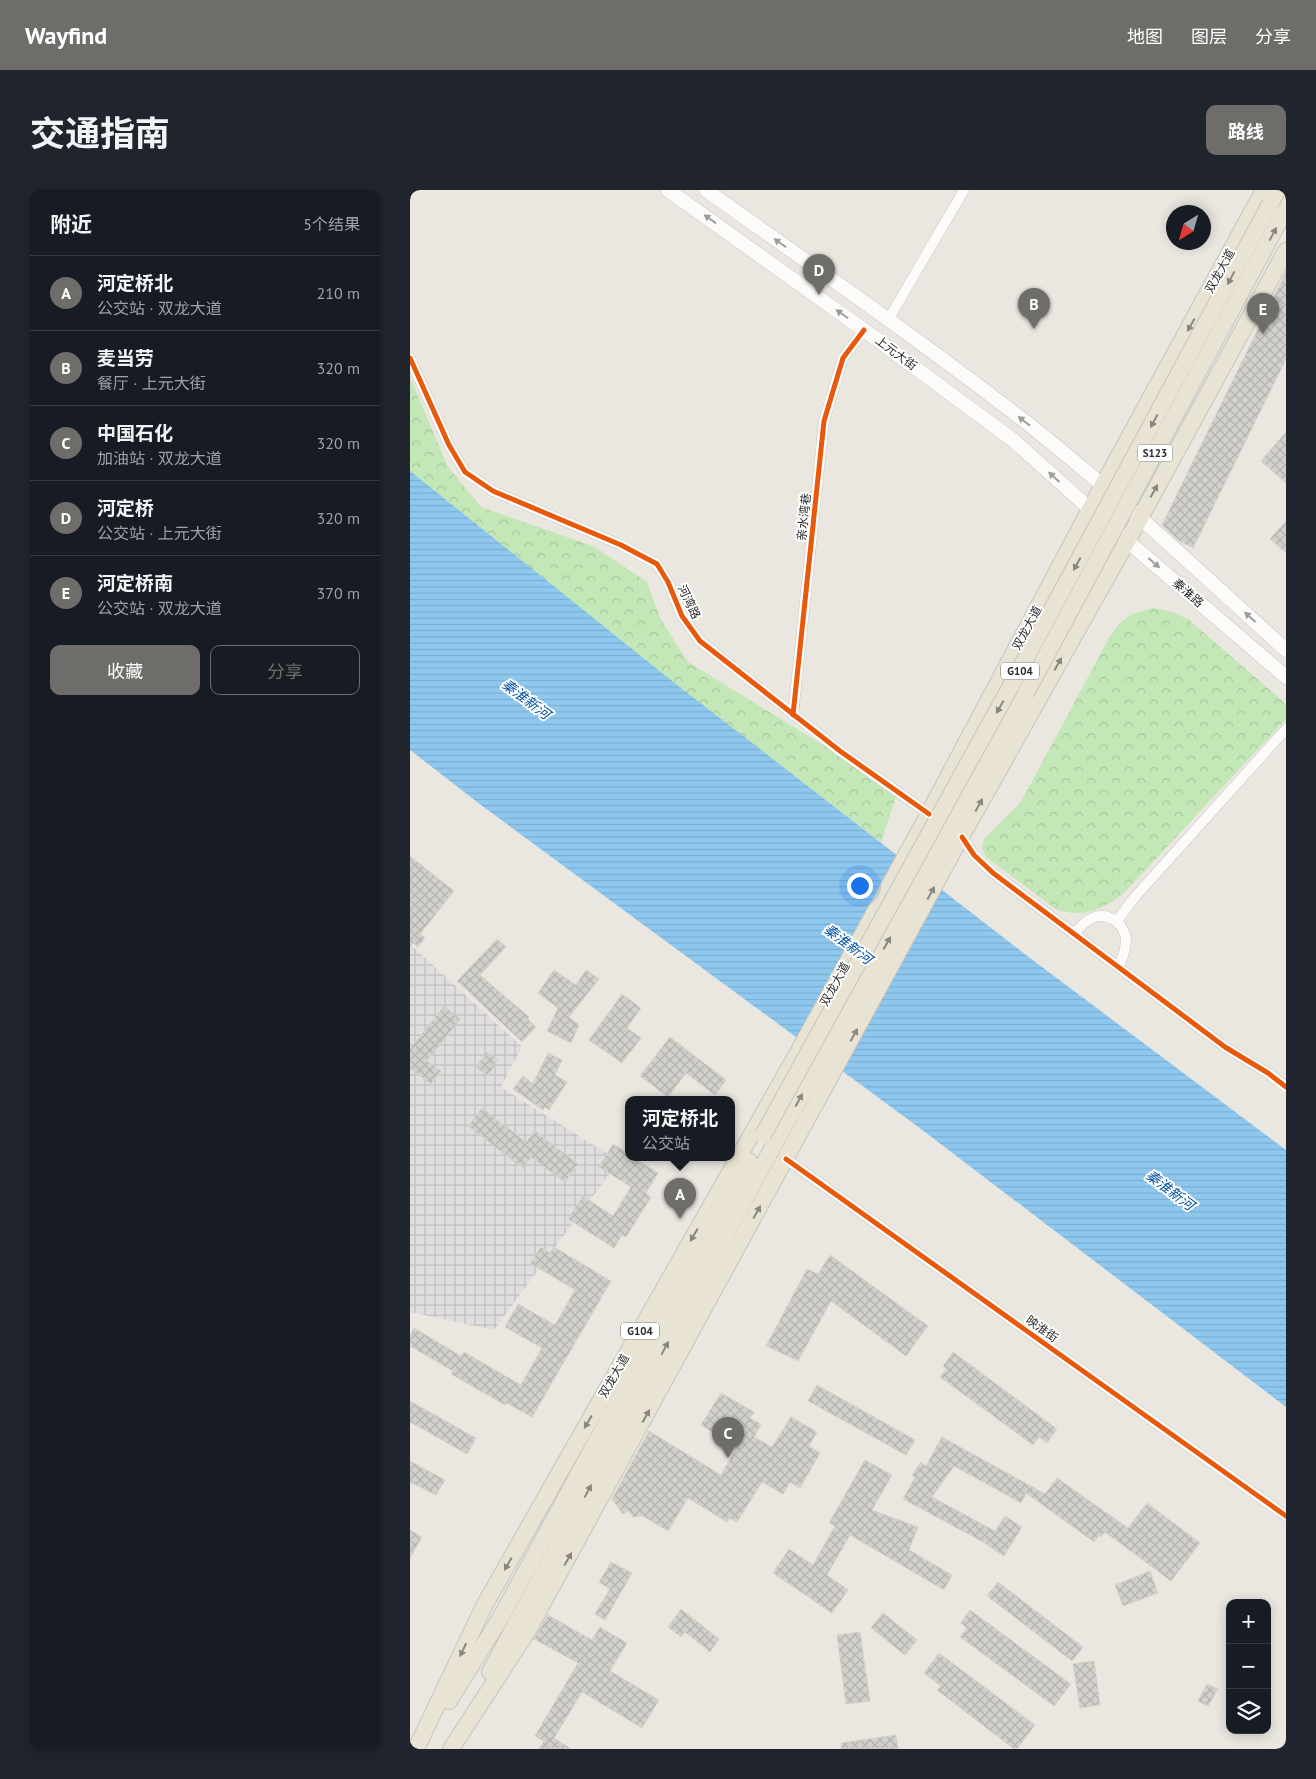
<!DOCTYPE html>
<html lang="zh">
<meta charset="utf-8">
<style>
:root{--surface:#171b24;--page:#20242c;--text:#f1f3f6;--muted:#9ea1a6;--line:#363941;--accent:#6e6d6a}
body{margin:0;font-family:"PT Sans","Noto Sans SC",sans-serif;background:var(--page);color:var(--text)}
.controls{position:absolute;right:15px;bottom:15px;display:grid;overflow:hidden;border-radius:10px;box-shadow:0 2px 12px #0003}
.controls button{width:45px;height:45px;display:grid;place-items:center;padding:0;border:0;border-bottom:1px solid var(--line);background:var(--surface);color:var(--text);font:25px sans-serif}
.compass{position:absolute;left:756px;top:15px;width:45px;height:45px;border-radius:50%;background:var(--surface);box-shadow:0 2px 12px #0003;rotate:217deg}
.you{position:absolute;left:449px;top:695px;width:18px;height:18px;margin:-12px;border:4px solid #fff;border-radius:50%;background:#1a73e8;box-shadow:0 0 0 8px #1a73e833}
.badge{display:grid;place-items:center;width:32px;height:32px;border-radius:50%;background:var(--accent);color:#fff;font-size:16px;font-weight:700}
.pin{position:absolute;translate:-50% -41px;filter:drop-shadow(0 1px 2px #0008)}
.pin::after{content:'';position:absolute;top:26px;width:18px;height:15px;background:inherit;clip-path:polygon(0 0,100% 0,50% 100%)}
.popup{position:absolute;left:215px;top:906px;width:110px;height:65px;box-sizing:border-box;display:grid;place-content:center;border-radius:10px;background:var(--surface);filter:drop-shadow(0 1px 4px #0005);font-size:16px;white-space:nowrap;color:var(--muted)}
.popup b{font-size:19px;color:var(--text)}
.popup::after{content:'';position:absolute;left:50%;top:100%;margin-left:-10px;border:10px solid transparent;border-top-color:var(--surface)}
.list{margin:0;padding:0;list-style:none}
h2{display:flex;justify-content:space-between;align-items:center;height:65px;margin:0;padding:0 20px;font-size:21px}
h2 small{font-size:16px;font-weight:400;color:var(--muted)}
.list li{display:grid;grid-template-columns:32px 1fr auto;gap:15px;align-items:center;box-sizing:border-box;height:75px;padding:0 20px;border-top:1px solid var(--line)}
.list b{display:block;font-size:19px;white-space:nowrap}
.list p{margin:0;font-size:16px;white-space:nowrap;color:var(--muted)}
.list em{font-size:16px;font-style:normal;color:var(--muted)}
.actions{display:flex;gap:10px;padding:15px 20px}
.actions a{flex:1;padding:11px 0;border:1px solid var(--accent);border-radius:10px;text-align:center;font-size:18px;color:var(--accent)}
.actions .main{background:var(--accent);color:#fff}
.icon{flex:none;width:28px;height:28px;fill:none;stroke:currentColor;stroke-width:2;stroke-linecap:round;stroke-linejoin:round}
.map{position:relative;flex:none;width:876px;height:1559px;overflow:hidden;border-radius:10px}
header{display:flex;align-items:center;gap:30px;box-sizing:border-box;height:70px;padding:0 25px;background:var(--accent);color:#fff}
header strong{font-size:24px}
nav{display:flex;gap:28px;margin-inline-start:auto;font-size:18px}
.intro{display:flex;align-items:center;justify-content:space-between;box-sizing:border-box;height:120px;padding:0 30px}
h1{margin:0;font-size:35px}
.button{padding:12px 22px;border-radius:10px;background:var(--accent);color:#fff;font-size:18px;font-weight:700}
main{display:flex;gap:30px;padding:0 30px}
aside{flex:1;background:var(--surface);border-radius:10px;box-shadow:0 2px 12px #0003}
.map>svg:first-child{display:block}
.industrial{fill:url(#industrial-grid)}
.forest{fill:url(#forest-crowns)}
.water{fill:url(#water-rules)}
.building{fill:url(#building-cross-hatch);stroke:#d5d2cc}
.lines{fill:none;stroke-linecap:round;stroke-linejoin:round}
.minor-casing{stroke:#c7c6c6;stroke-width:11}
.secondary-casing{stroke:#c7c6c6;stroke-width:15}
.trunk-casing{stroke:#c5c4c1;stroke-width:18}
.minor{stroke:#fcfbfa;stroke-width:10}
.secondary{stroke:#fcfbfa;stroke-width:14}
.trunk{stroke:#e8e3d2;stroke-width:16}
.trunk-bridge-casing{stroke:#c5c4c1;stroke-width:18;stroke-linecap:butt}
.trunk-bridge{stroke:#e8e3d2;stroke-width:16}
.cycleway-casing{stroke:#fff;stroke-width:8}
.cycleway{stroke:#e8590c;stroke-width:5}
.oneway{fill:#9e9d9d}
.oneway2{fill:#8a877e}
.labels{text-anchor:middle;stroke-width:4;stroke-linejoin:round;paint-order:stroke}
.shield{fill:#fff;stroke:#6b6b6b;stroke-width:1}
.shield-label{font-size:11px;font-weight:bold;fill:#2b2b2b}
.street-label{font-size:12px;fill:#2b2b2b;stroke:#fff}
.water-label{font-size:14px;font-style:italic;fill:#0554a4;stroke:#fff}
</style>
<header>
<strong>Wayfind</strong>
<nav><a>地图</a><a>图层</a><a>分享</a></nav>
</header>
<div class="intro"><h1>交通指南</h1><a class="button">路线</a></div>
<main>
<aside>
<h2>附近<small>5个结果</small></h2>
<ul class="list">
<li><span class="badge">A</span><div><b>河定桥北</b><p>公交站 · 双龙大道</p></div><em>210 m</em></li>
<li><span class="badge">B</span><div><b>麦当劳</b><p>餐厅 · 上元大街</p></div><em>320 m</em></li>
<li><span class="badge">C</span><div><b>中国石化</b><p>加油站 · 双龙大道</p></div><em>320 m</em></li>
<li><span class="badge">D</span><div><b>河定桥</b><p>公交站 · 上元大街</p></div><em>320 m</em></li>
<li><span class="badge">E</span><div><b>河定桥南</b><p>公交站 · 双龙大道</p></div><em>370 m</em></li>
</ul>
<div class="actions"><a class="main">收藏</a><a>分享</a></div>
</aside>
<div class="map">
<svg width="876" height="1559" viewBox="0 0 876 1559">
<defs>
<pattern id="industrial-grid" width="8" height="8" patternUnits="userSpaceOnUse" patternTransform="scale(1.25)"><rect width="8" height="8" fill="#e1dedf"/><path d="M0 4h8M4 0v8" fill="none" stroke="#c1bfc0"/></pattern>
<pattern id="forest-crowns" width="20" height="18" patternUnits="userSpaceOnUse" patternTransform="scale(1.25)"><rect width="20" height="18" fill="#c4e7b7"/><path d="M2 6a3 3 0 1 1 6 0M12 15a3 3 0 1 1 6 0" fill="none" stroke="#a9c69e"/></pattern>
<pattern id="water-rules" width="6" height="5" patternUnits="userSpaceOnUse" patternTransform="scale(1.25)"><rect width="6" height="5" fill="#8fc8ef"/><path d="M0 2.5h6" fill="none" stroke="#7caccd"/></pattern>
<pattern id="building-cross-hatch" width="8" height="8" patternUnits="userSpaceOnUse" patternTransform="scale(1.25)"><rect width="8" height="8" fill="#d2d0cb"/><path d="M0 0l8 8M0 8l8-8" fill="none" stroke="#b4b3ae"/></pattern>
</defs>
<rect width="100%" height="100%" fill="#eae7e0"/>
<polygon class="industrial" points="0,754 112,857 91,897 209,971 84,1140 0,1122"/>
<g class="forest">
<polygon points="0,187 38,277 71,317 183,356 237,392 250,428 278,472 488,601 471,652 46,334 0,359"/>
<path d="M744,418L759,421L778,429L876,514V529L714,703C691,721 675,727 647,720L576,667L572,658L574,649L611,612L699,448C714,426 718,424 744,418Z"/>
</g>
<polygon class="water" points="0,281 267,495 616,765 876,960 876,1217 511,939 71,615 0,560"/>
<g class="building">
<polygon points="876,82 876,169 783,358 768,350 752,335"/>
<polygon points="876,242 876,293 851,271"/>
<polygon points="876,331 876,363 860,349"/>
<polygon points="0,666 44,701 10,744 15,748 8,757 3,753 0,757"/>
<polygon points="87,749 96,757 70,785 119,827 118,829 126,837 112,852 47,791"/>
<polygon points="144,780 166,795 176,780 189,789 159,827 169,835 161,853 137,841 148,818 128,803"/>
<polygon points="212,804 231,818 217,838 231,848 212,873 179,850"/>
<polygon points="34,816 50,829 17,871 31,881 21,894 0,878 0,859"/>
<polygon points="260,847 316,890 305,905 276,883 258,907 230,886"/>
<polygon points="77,862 88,870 78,886 66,877"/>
<polygon points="138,863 152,870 145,885 157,892 139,920 135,917 133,920 103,899 113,886 123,894"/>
<polygon points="72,918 116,952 125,941 168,974 155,992 121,967 113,978 58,936"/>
<polygon points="203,954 219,964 219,968 224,968 248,983 236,1003 241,1007 216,1047 212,1045 204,1058 158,1029 173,1006 203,1026 221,997 189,977"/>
<polygon points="131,1057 140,1063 144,1057 201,1091 122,1227 96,1213 95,1215 41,1184 43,1181 0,1156 0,1145 4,1138 51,1166 54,1162 111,1195 132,1158 95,1137 108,1114 145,1135 165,1100 120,1073"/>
<polygon points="420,1065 518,1136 496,1166 421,1111 388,1171 356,1156 397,1079 408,1084"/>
<polygon points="543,1162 647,1239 637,1253 629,1247 623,1255 530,1187 536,1179 533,1176"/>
<polygon points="407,1195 505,1250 496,1265 398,1211"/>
<polygon points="311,1203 344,1222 340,1228 351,1234 344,1247 362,1257 381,1227 407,1242 399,1256 410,1263 390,1298 380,1292 373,1304 352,1292 327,1332 319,1328 317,1332 278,1308 258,1341 233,1326 223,1327 219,1321 213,1324 202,1309 239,1241 311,1285 327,1257 291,1235"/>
<polygon points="0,1211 66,1248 57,1264 0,1232"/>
<polygon points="532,1247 635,1304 647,1288 718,1338 737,1313 790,1353 761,1391 695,1342 691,1347 689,1345 684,1352 616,1303 611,1313 544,1276 522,1307 585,1341 595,1326 612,1337 594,1366 573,1352 493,1309 505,1287 502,1285 511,1272 516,1276"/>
<polygon points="455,1270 482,1285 462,1320 508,1337 499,1360 542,1385 534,1400 440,1345 417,1385 438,1400 422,1423 363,1383 379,1359 403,1375 425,1336 419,1333"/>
<polygon points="0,1271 35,1290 26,1305 0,1292"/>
<polygon points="0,1340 12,1347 0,1368"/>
<polygon points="201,1372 222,1383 195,1430 185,1424 200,1399 189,1392"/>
<polygon points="740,1381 748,1403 713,1416 705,1395"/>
<polygon points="588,1392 673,1457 662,1471 577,1406"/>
<polygon points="271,1419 309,1449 300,1462 275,1442 271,1447 258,1437"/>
<polygon points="560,1420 661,1494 644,1516 550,1447 557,1438 551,1433"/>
<polygon points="473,1423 507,1450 495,1465 461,1438"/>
<polygon points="138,1425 182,1450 190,1437 217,1453 200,1481 249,1510 232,1538 172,1502 144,1548 161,1559 129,1559 134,1551 125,1546 168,1473 124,1449"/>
<polygon points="450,1442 460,1511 436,1514 427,1445"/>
<polygon points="529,1463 625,1535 607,1559 604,1559 527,1500 531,1496 514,1483"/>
<polygon points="684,1471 690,1515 670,1518 663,1474"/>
<polygon points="797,1494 808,1499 798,1516 788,1511"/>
<polygon points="486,1545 488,1559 431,1559 431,1553"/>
</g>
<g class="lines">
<g class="minor-casing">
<g id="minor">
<polyline points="478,130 554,0"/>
<polyline points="0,168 39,255 55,282 83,301 211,355 247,374 258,392 272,426 290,451 430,561 519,624"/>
<polyline points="383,525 414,231 433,168 454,140"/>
<polyline points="552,647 564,665 583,683 815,857 858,883 876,897"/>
<polyline points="707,731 724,708 876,539"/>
<path d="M664,744C669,738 675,731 682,728C698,721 715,734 716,750C716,760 712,769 709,777"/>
<polyline points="376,969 876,1326"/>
</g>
</g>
<g class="secondary-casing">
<g id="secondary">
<polyline points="258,0 454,140 603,250 680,319 876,487"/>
<path d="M296,0C404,77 513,152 617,233C707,304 791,383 876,460"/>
</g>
</g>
<g class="trunk-casing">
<g id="trunk">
<polyline points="860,14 868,0"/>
<polyline points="80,1482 365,953 616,503"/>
<polyline points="39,1511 91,1427 339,971"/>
<polyline points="6,1559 74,1416 386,866 512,636 693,295 854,0"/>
<polyline points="41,1559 117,1442 545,658 730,328 876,61"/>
</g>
</g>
<use href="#minor" class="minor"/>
<use href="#secondary" class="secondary"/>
<use href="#trunk" class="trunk"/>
<g class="trunk-bridge-casing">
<g id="trunk-bridge">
<polyline points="616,503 874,22"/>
<polyline points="353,945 602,494 860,14"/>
</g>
</g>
<use href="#trunk-bridge" class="trunk-bridge"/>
<g class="cycleway-casing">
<g id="cycleway">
<polyline points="0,168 39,255 55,282 83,301 211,355 247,374 258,392 272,426 290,451 430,561 519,624"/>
<polyline points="383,525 414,231 433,168 454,140"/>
<polyline points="552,647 564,665 583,683 815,857 858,883 876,897"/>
<polyline points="376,969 876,1326"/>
</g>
</g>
<use href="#cycleway" class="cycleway"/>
</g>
<defs><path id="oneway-solid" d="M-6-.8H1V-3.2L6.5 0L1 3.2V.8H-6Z" transform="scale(1.25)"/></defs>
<g class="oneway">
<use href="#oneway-solid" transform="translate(300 29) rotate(-144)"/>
<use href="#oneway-solid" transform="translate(370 53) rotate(-145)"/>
<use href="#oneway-solid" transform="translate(432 124) rotate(-145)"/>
<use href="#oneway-solid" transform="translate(614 231) rotate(-142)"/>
<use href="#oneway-solid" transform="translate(644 287) rotate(-138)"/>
<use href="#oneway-solid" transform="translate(744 373) rotate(41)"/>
<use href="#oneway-solid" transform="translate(840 427) rotate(-138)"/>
</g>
<g class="oneway2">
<use href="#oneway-solid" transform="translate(863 44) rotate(-62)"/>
<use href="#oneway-solid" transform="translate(821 88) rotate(118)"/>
<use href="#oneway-solid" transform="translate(781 135) rotate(119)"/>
<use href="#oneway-solid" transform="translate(744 231) rotate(118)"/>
<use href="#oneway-solid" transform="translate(744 301) rotate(-61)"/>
<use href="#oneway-solid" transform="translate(667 374) rotate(119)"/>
<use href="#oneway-solid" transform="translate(648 474) rotate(-61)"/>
<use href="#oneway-solid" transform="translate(590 517) rotate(119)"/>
<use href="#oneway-solid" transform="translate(569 615) rotate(-61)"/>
<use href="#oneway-solid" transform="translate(521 703) rotate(-61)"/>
<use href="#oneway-solid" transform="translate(477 753) rotate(-61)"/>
<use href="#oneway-solid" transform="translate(444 845) rotate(-61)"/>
<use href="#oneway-solid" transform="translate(389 910) rotate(-61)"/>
<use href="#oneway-solid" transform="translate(347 1022) rotate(-61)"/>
<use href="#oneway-solid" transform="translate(284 1045) rotate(120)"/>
<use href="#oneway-solid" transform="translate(255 1158) rotate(-62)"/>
<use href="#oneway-solid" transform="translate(236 1226) rotate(-61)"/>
<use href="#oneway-solid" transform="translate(178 1232) rotate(120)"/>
<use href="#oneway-solid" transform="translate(178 1301) rotate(-62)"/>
<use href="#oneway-solid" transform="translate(158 1369) rotate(-61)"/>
<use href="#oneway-solid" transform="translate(98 1374) rotate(120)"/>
<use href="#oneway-solid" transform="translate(53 1460) rotate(115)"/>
</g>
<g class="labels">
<g class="shield">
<rect x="727.5" y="254.5" width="35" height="17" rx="4"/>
<rect x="591" y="472.5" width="38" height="17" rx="4"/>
<rect x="211" y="1132.5" width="38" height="17" rx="4"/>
</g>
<g class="shield-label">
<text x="745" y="267">S123</text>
<text x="610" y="485">G104</text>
<text x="230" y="1145">G104</text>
</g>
<g class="street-label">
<text transform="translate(810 81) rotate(-61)" y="4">双龙大道</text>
<text transform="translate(486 163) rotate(37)" y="4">上元大街</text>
<text transform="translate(394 327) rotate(-84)" y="4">亲水湾巷</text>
<text transform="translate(778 403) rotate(41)" y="4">秦淮路</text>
<text transform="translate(279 412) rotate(64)" y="4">河湾路</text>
<text transform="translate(617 438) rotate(-62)" y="4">双龙大道</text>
<text transform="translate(425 794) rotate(-61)" y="4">双龙大道</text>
<text transform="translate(632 1139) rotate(36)" y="4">映淮街</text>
<text transform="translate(204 1186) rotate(-60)" y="4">双龙大道</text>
</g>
<g class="water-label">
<text transform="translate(116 509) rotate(37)" y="5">秦淮新河</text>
<text transform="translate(438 754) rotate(37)" y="5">秦淮新河</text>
<text transform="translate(760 1000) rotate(37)" y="5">秦淮新河</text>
</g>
</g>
</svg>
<div class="controls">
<button>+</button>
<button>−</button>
<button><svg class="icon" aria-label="layers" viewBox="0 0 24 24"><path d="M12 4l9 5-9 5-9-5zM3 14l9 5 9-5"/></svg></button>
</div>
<svg class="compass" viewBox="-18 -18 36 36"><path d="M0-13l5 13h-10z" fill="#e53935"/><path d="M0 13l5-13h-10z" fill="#9ea1a6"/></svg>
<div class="you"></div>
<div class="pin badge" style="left:270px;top:1029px">A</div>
<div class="popup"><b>河定桥北</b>公交站</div>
<div class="pin badge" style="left:624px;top:139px">B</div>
<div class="pin badge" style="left:318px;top:1268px">C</div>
<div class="pin badge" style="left:409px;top:105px">D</div>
<div class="pin badge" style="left:853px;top:144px">E</div>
</div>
</main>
